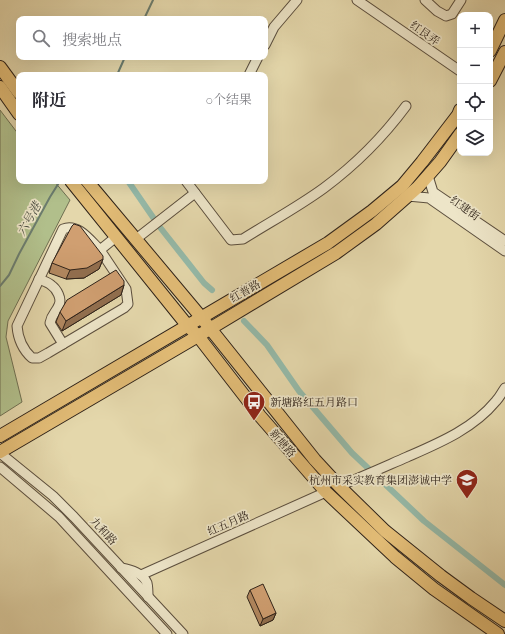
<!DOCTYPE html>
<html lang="zh">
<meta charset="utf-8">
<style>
:root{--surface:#fff;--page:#f7f7f7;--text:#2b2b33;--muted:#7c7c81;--line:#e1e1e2}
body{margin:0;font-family:"IM FELL French Canon","Noto Serif SC",serif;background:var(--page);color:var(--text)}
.controls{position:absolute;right:12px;top:12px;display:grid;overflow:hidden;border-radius:8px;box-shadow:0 4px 16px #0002}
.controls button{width:36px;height:36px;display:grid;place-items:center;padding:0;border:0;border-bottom:1px solid var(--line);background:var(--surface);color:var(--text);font:20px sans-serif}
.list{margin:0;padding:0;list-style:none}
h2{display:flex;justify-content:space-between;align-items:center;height:52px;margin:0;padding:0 16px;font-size:17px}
h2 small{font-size:13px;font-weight:400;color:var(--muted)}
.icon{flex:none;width:22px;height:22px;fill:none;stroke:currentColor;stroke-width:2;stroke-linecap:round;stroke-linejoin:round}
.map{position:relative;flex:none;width:505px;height:634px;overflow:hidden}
.search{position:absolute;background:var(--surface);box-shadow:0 4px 16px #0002;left:16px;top:16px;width:252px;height:44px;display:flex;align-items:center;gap:10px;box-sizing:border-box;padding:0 14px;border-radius:8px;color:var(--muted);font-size:15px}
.panel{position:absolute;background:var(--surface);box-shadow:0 4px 16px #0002;left:16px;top:72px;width:252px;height:112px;border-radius:8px}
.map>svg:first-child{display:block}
.green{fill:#b1bf8b;stroke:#707052}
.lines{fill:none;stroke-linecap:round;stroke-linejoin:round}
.stream{stroke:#6c7d6f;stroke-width:2}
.canal{stroke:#95baa9;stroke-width:6}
.minor-casing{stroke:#5c4f3e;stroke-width:11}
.major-casing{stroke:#2e2219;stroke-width:14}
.minor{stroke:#ede5c8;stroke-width:9}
.major{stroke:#e2bc76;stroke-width:12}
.wall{fill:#b38961;stroke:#2e2219}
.shaded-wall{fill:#926f4f;stroke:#2e2219}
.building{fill:#d09f71;stroke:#2e2219}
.labels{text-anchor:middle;stroke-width:3.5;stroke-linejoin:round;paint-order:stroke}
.street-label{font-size:11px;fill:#2e2219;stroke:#ede5c8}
.poi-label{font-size:11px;fill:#2e2219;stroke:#ede5c8;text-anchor:start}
.water-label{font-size:12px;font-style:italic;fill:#4d5044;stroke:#ede5c8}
</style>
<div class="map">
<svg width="505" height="634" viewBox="0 0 505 634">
<rect width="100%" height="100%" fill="#e4d7ab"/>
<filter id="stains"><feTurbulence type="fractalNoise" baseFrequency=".005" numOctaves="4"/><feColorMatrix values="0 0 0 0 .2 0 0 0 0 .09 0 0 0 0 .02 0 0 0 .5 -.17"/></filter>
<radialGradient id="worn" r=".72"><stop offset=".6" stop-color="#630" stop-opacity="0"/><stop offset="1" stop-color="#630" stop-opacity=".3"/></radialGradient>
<polygon class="green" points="0,110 19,135 19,181 54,181 70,200 8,321 6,337 22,402 0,416"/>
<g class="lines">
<g class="stream">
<polyline points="144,19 153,0"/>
<polyline points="117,75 125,57"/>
<polyline points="0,286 9,275 19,254 50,197 60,181"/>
</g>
<g class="canal">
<polyline points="128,181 159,226 204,283 212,290"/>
<polyline points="244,321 267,345 299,391 352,453 424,521 505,585"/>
</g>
<g class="minor-casing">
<g id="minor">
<polyline points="357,0 460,71"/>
<polyline points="425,0 437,11 446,16 452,14 461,0"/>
<polyline points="265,45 274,27 297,0"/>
<polyline points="249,75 258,57"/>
<polyline points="428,176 433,192 505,241"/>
<path d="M186,181L231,240L243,239C270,222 298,207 324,188C355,165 383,137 406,106"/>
<polyline points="408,196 429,198 505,251"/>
<polyline points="136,239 195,193"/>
<path d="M100,250L126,289L128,304L124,308L48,353L39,358H32C22,349 18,339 17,326L63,229C78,223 90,240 100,250L116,237"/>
<path d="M39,279C43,281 48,282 51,285C57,289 62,299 59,305C56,313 52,313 50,323L63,344"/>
<polyline points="0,453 53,496 74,517 183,634"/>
<polyline points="0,467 59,517 167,634"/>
<path d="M339,486C362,477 384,467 407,457C439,443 473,429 496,401C500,397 502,392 505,388"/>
<path d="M121,568C131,570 143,573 147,583C148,587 148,592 148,597"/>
<polyline points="141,575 326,492"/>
</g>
</g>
<g class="major-casing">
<g id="major">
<polyline points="490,51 505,20"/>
<polyline points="0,67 19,93"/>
<polyline points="490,81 505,52"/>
<polyline points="0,87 19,114"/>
<polyline points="71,181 187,325 198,336 260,416 326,492 395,557 434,589 498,634"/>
<polyline points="87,181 201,317 315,460 339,486 385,531 441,576 471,598 505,621"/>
<polyline points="0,436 328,243 372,211 402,186 422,162 458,115 460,110"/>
<polyline points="0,452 198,336 336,253 376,224 418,187 440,162 460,134"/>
</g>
</g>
<use href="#minor" class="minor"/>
<use href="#major" class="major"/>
</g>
<g class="wall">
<polygon points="103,259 99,269 84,278 66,279 49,273 52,263"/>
<polygon points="124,285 121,295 62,331 56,322 60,312"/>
<polygon points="250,590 276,613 273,620 260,626 247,597"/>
</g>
<g class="shaded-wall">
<polygon points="103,259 99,269 84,278 66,279 70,270"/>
<polygon points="124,285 121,295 62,331 66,321"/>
<polygon points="276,613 273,620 260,626 263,619"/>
</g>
<g class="building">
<polygon points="74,224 80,226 103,256 103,259 87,268 70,270 52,263 72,226"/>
<polygon points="116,270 124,281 124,285 66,321 60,312 67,300"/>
<polygon points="263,584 276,613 263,619 250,590"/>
</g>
<defs>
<g id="bus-pin" transform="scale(1.15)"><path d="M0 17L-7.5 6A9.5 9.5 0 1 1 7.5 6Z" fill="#8f2418" stroke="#ede5c8"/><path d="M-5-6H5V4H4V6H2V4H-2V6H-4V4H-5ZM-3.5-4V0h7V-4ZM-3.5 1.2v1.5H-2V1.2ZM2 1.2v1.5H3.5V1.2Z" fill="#fff"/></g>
<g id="school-pin" transform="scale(1.15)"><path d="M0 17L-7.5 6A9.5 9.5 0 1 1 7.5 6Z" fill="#8f2418" stroke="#ede5c8"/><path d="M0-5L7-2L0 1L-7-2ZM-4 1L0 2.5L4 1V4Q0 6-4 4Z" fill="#fff"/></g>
</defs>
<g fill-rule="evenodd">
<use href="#bus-pin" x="254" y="402"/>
<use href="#school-pin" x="467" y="480"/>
</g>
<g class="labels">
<g class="street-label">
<text transform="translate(425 33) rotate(35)" y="4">红艮弄</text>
<text transform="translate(465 208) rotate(35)" y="4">红建街</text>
<text transform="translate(245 291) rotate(-30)" y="4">红普路</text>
<text transform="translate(283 443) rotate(49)" y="4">新塘路</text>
<text transform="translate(228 523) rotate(-24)" y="4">红五月路</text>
<text transform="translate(104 531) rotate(47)" y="4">九和路</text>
</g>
<g class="poi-label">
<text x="270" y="406">新塘路红五月路口</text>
<text x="452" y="484" text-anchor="end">杭州市采实教育集团澎诚中学</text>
</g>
<g class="water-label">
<text transform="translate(29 219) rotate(-61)" y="4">六号港</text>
</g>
</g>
<rect width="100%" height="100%" filter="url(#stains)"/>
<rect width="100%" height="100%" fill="url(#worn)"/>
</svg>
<div class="controls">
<button>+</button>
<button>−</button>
<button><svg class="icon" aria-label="locate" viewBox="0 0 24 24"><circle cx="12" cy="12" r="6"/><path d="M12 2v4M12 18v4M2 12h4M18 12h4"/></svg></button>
<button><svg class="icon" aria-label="layers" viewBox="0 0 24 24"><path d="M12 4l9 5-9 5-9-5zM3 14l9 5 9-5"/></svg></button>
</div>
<div class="search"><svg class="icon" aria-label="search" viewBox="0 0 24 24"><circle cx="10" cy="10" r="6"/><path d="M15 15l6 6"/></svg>搜索地点</div>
<section class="panel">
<h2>附近<small>0个结果</small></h2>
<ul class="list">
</ul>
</section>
</div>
